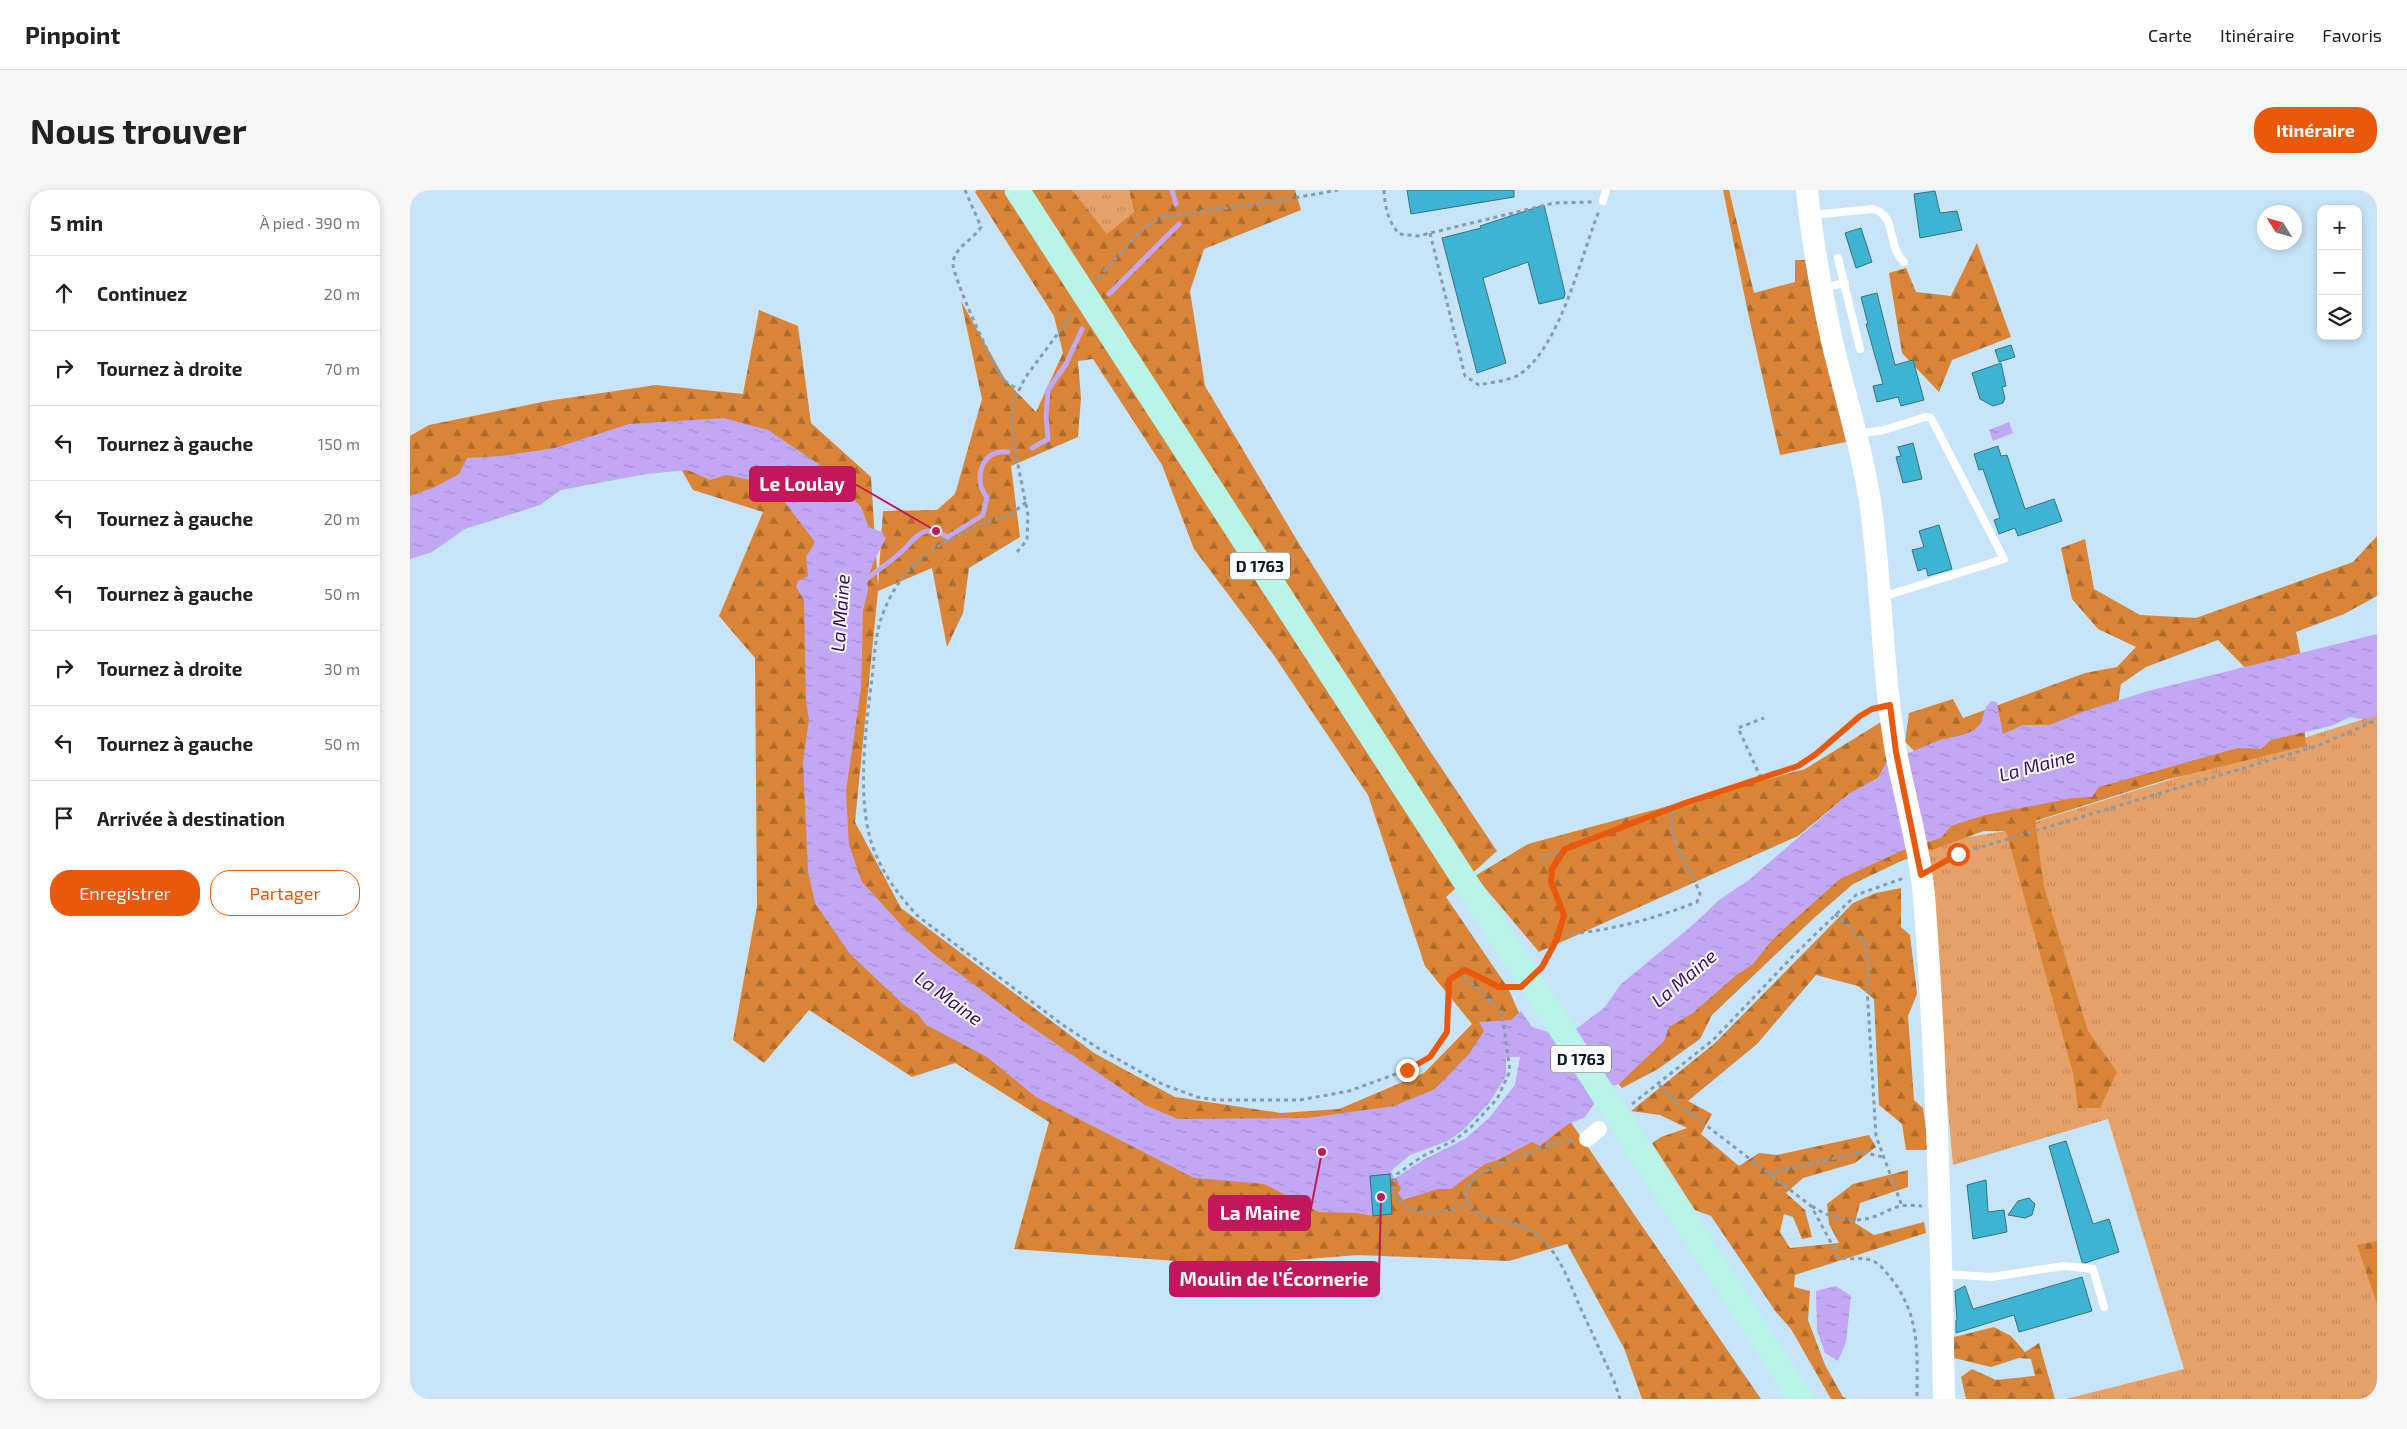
<!DOCTYPE html>
<html lang="fr">
<meta charset="utf-8">
<style>
:root{--surface:#fff;--page:#f6f6f6;--text:#222;--muted:#767676;--line:#e0e0e0;--accent:#ea580c}
body{margin:0;font-family:"Exo 2",sans-serif;background:var(--page);color:var(--text)}
.controls{position:absolute;right:15px;top:15px;display:grid;overflow:hidden;border-radius:10px;box-shadow:0 2px 8px #0003}
.controls button{width:45px;height:45px;display:grid;place-items:center;padding:0;border:0;border-bottom:1px solid var(--line);background:var(--surface);color:var(--text);font:25px sans-serif}
.compass{position:absolute;left:1847px;top:15px;width:45px;height:45px;border-radius:50%;background:var(--surface);box-shadow:0 2px 8px #0003;rotate:307deg}
.stop{position:absolute;width:15px;height:15px;margin:-11px;border:4px solid #ea580c;border-radius:50%;background:#fff}
.stop.end{background:#ea580c;border-color:#fff;box-shadow:0 1px 5px #0008}
.list{margin:0;padding:0;list-style:none}
h2{display:flex;justify-content:space-between;align-items:center;height:65px;margin:0;padding:0 20px;font-size:21px}
h2 small{font-size:16px;font-weight:400;color:var(--muted)}
.list li{display:grid;grid-template-columns:32px 1fr auto;gap:15px;align-items:center;box-sizing:border-box;height:75px;padding:0 20px;border-top:1px solid var(--line)}
.list b{display:block;font-size:19px;white-space:nowrap}
.list em{font-size:16px;font-style:normal;color:var(--muted)}
.actions{display:flex;gap:10px;padding:15px 20px}
.actions a{flex:1;padding:11px 0;border:1px solid var(--accent);border-radius:20px;text-align:center;font-size:18px;color:var(--accent)}
.actions .main{background:var(--accent);color:#fff}
.icon{flex:none;width:28px;height:28px;fill:none;stroke:currentColor;stroke-width:2;stroke-linecap:round;stroke-linejoin:round}
.map{position:relative;flex:none;width:1967px;height:1209px;overflow:hidden;border-radius:20px}
header{display:flex;align-items:center;gap:30px;box-sizing:border-box;height:70px;padding:0 25px;background:var(--surface);border-bottom:1px solid var(--line)}
header strong{font-size:24px}
nav{display:flex;gap:28px;margin-inline-start:auto;font-size:18px}
.intro{display:flex;align-items:center;justify-content:space-between;box-sizing:border-box;height:120px;padding:0 30px}
h1{margin:0;font-size:35px}
.button{padding:12px 22px;border-radius:20px;background:var(--accent);color:#fff;font-size:18px;font-weight:700}
main{display:flex;gap:30px;padding:0 30px}
aside{flex:1;background:var(--surface);border-radius:20px;box-shadow:0 2px 8px #0003}
.map>svg:first-child{display:block}
.grass{fill:url(#grass-tufts)}
.forest{fill:url(#forest-firs);fill-rule:evenodd}
.water{fill:url(#water-ripples)}
.pier{fill:#c7e4f8}
.lines{fill:none;stroke-linecap:round;stroke-linejoin:round}
.stream{stroke:#c1a7f4;stroke-width:5}
.building{fill:#3fb3d2;stroke:#357183}
.path{stroke:#849daf;stroke-width:3;stroke-dasharray:4 4;stroke-linecap:butt}
.lane{stroke:#fff;stroke-width:8}
.street{stroke:#fff;stroke-width:16}
.secondary{stroke:#fff;stroke-width:22}
.primary{stroke:#b8f4e8;stroke-width:25}
.route{stroke:#ea580c;stroke-width:6}
.labels{text-anchor:middle;stroke-width:4;stroke-linejoin:round;paint-order:stroke}
.shield{fill:#fff;stroke:#515e66;stroke-width:1}
.shield-label{font-size:16px;font-weight:bold;fill:#071925}
.water-label{font-size:19px;font-style:italic;fill:#350d61;stroke:#fff}
.leader{fill:none;stroke:#c2185b;stroke-width:2}
.callout-dot{fill:#c2185b;stroke:#fff;stroke-width:2}
.callout{fill:#c2185b;stroke:#c2185b;stroke-width:2}
.callout-label{font-size:19px;text-anchor:middle;font-weight:bold;fill:#fff}
</style>
<header>
<strong>Pinpoint</strong>
<nav><a>Carte</a><a>Itinéraire</a><a>Favoris</a></nav>
</header>
<div class="intro"><h1>Nous trouver</h1><a class="button">Itinéraire</a></div>
<main>
<aside>
<h2>5 min<small>À pied · 390 m</small></h2>
<ul class="list">
<li><svg class="icon" aria-label="ahead" viewBox="0 0 24 24"><path d="M12 20V5M6 11l6-6 6 6"/></svg><div><b>Continuez</b></div><em>20 m</em></li>
<li><svg class="icon" aria-label="right" viewBox="0 0 24 24"><path d="M7 20v-9h11M14 6l5 5-5 5"/></svg><div><b>Tournez à droite</b></div><em>70 m</em></li>
<li><svg class="icon" aria-label="left" viewBox="0 0 24 24"><path d="M17 20v-9H6M10 6l-5 5 5 5"/></svg><div><b>Tournez à gauche</b></div><em>150 m</em></li>
<li><svg class="icon" aria-label="left" viewBox="0 0 24 24"><path d="M17 20v-9H6M10 6l-5 5 5 5"/></svg><div><b>Tournez à gauche</b></div><em>20 m</em></li>
<li><svg class="icon" aria-label="left" viewBox="0 0 24 24"><path d="M17 20v-9H6M10 6l-5 5 5 5"/></svg><div><b>Tournez à gauche</b></div><em>50 m</em></li>
<li><svg class="icon" aria-label="right" viewBox="0 0 24 24"><path d="M7 20v-9h11M14 6l5 5-5 5"/></svg><div><b>Tournez à droite</b></div><em>30 m</em></li>
<li><svg class="icon" aria-label="left" viewBox="0 0 24 24"><path d="M17 20v-9H6M10 6l-5 5 5 5"/></svg><div><b>Tournez à gauche</b></div><em>50 m</em></li>
<li><svg class="icon" aria-label="arrive" viewBox="0 0 24 24"><path d="M6 21V4h12l-3 4 3 4H6"/></svg><div><b>Arrivée à destination</b></div></li>
</ul>
<div class="actions"><a class="main">Enregistrer</a><a>Partager</a></div>
</aside>
<div class="map">
<svg width="1967" height="1209" viewBox="0 0 1967 1209">
<defs>
<pattern id="grass-tufts" width="24" height="20" patternUnits="userSpaceOnUse" patternTransform="scale(1.25)"><rect width="24" height="20" fill="#e6a168"/><path d="M3 7l-1-3M5 7V3M7 7l1-3M15 17l-1-3M17 17v-4M19 17l1-3" fill="none" stroke="#c48a5a"/></pattern>
<pattern id="forest-firs" width="22" height="20" patternUnits="userSpaceOnUse" patternTransform="scale(1.25)"><rect width="22" height="20" fill="#d98436"/><path d="M5 1l3.5 6h-7zM16 11l3.5 6h-7z" fill="#ae6b2d"/></pattern>
<pattern id="water-ripples" width="26" height="14" patternUnits="userSpaceOnUse" patternTransform="scale(1.25)"><rect width="26" height="14" fill="#c1a7f4"/><path d="M2 4q2-2 4 0t4 0M15 11q2-2 4 0t4 0" fill="none" stroke="#a48fd1"/></pattern>
</defs>
<rect width="100%" height="100%" fill="#c7e4f8"/>
<g class="grass">
<polygon points="662,0 719,0 724,22 697,45"/>
<polygon points="1967,525 1967,1209 1656,1209 1774,1179 1698,929 1543,975 1514,654 1596,641"/>
</g>
<g class="forest">
<path d="M567,0H662L697,44L724,22L719,0H885L891,20L794,59L780,101L795,196L888,352L1012,549L1087,661L1036,707L1098,798L1151,918L1351,1209H1232L1214,1158L1157,1054L1099,1071L948,1065L821,1075L604,1059L639,932L545,873L502,887L399,820L354,873L323,850L347,716L345,468L309,426L353,322L283,300L249,240L0,315V246L19,235L137,211L246,195L333,204L349,120L388,136L401,233L461,287L468,396L473,321L527,320L544,305L546,301L572,209L551,111L596,191L626,222L653,163L644,126L565,2ZM683,169L752,275L784,359L863,464L958,605L1015,776L1062,834L1014,883L929,919L871,923L765,907L684,863L491,718L445,632L468,401L522,378L537,457L553,423L559,378L610,347L601,276L668,247L671,208L668,171Z"/>
<polygon points="1313,0 1319,0 1344,103 1385,92 1385,70 1395,70 1407,133 1436,252 1370,265 1337,118"/>
<polygon points="1567,53 1601,147 1542,170 1529,202 1492,163 1479,83 1496,78 1506,102 1541,106"/>
<polygon points="1967,346 1967,406 1934,424 1886,442 1893,476 1843,486 1808,450 1736,477 1711,494 1707,519 1525,581 1495,552 1499,523 1543,509 1553,528 1675,483 1707,477 1726,457 1688,439 1662,409 1651,358 1675,349 1684,399 1730,425 1786,428 1943,372"/>
<polygon points="1471,532 1477,572 1468,588 1439,604 1388,646 1129,762 1065,686 1118,654 1395,579"/>
<polygon points="1894,534 1896,556 1755,590 1625,631 1634,697 1678,841 1707,882 1690,918 1668,918 1663,883 1596,641 1574,641 1489,672 1443,694 1403,729 1302,825 1290,849 1248,879 1212,898 1202,887 1414,693 1526,634"/>
<polygon points="1491,698 1491,737 1500,745 1507,804 1498,826 1504,910 1513,918 1519,960 1496,960 1492,934 1469,915 1464,809 1448,796 1406,785 1347,854 1278,911 1302,924 1291,944 1329,976 1349,963 1367,965 1459,945 1466,957 1445,973 1393,988 1376,1003 1395,1020 1402,1047 1392,1049 1383,1027 1374,1024 1370,1042 1380,1058 1429,1053 1419,1034 1417,1014 1443,994 1498,980 1498,997 1450,1013 1445,1033 1464,1045 1514,1032 1516,1043 1385,1085 1384,1097 1400,1101 1398,1130 1415,1175 1433,1207 1437,1209 1421,1209 1381,1139 1366,1122 1301,1026 1285,1020 1242,953 1251,947 1277,938 1250,925 1221,921 1305,853 1443,713 1466,703"/>
<polygon points="1967,1051 1967,1114 1947,1055"/>
<polygon points="1584,1137 1601,1146 1615,1162 1629,1153 1645,1209 1556,1209 1551,1187 1562,1179 1586,1190 1625,1186 1621,1169 1609,1168 1581,1177 1544,1168 1544,1147"/>
</g>
<g class="water">
<polygon points="314,228 358,240 410,275 451,317 459,337 472,342 476,348 466,367 457,389 458,400 453,421 451,499 436,601 439,655 452,692 495,739 526,766 613,831 735,915 768,929 897,928 984,916 1025,899 1059,864 1074,841 1069,832 1101,830 1111,821 1122,837 1141,843 1166,839 1194,818 1211,794 1284,734 1309,710 1339,690 1439,604 1468,588 1477,572 1532,549 1553,545 1564,540 1570,534 1576,517 1581,511 1587,512 1593,544 1613,535 1639,535 1675,521 1738,501 1967,444 1967,526 1955,530 1940,527 1921,536 1861,550 1851,559 1828,558 1721,588 1689,597 1682,607 1663,608 1575,625 1541,636 1531,648 1498,658 1430,689 1362,750 1343,774 1324,787 1283,823 1259,837 1254,851 1209,894 1195,898 1175,927 1157,935 1130,956 1122,952 1090,969 1075,974 1041,999 1028,999 993,1010 988,1003 991,999 986,988 980,989 979,984 960,986 963,1026 946,1023 909,1022 854,994 784,988 626,907 577,867 516,835 508,824 494,815 440,764 405,713 398,682 393,571 399,530 396,512 394,410 386,397 388,391 398,386 396,367 405,352 370,306 345,291 316,285 300,290 278,280 236,284 151,300 130,315 55,339 22,362 0,369 0,306 25,297 49,284 57,268 92,266 145,258 219,234"/>
<polygon points="1599,232 1603,243 1583,251 1579,240"/>
<polygon points="1426,1096 1441,1106 1436,1152 1428,1171 1415,1163 1407,1140 1406,1101"/>
</g>
<polygon class="pier" points="1096,867 1110,867 1105,895 1079,928 1055,949 1013,970 984,989 981,981 1000,965 1038,951 1053,940 1079,913 1096,886"/>
<g class="lines">
<g class="stream">
<polyline points="762,0 766,14"/>
<polyline points="699,104 769,34"/>
<polyline points="622,258 638,249 636,226 638,200 656,174 672,139"/>
<path d="M452,388L457,389C467,380 479,373 489,364C508,348 509,332 538,347L573,325L577,307C562,290 572,258 598,262"/>
</g>
</g>
<g class="building">
<polygon points="997,0 1104,0 1104,7 1001,24"/>
<polygon points="1525,1 1530,23 1547,21 1552,40 1510,48 1504,4"/>
<polygon points="1134,15 1155,103 1154,108 1129,114 1118,72 1073,88 1096,173 1067,183 1032,48 1071,38 1070,36"/>
<polygon points="1451,38 1462,72 1446,78 1435,43"/>
<polygon points="1467,103 1485,175 1503,170 1514,210 1491,216 1488,207 1467,212 1463,196 1473,194 1456,134 1458,134 1451,107"/>
<polygon points="1601,155 1605,167 1589,172 1585,160"/>
<polygon points="1591,173 1596,196 1592,197 1595,208 1593,213 1583,216 1570,209 1562,183"/>
<polygon points="1503,253 1512,289 1493,293 1486,267 1491,266 1488,257"/>
<polygon points="1588,256 1591,266 1597,265 1615,319 1644,309 1652,331 1608,346 1605,338 1589,344 1584,330 1590,328 1573,279 1569,280 1564,264"/>
<polygon points="1529,335 1542,379 1518,386 1516,378 1508,381 1502,360 1514,357 1509,341"/>
<polygon points="1656,951 1683,1034 1699,1029 1709,1062 1675,1073 1672,1072 1639,956"/>
<polygon points="980,984 982,1024 963,1026 960,986"/>
<polygon points="1576,990 1578,1022 1594,1020 1597,1042 1563,1049 1557,995"/>
<polygon points="1619,1008 1625,1014 1622,1025 1615,1028 1598,1025 1608,1011"/>
<polygon points="1672,1087 1682,1121 1609,1142 1604,1125 1546,1143 1546,1130 1547,1130 1545,1101 1555,1096 1563,1119"/>
</g>
<g class="lines">
<g class="path">
<path d="M555,0L571,37C563,50 546,56 543,72C541,84 584,178 593,189C597,193 604,197 609,200"/>
<path d="M974,0C975,17 978,31 989,44L1008,46L1144,13L1182,12"/>
<path d="M1020,43L1055,186L1069,195C1081,192 1100,191 1110,184C1150,157 1171,66 1189,21"/>
<polyline points="688,88 732,39 752,27 873,10 928,0"/>
<path d="M616,312C595,331 588,327 566,337C540,348 516,361 497,382C485,396 475,415 470,432C465,450 464,470 462,488C456,534 448,599 459,644C466,674 487,705 509,727L653,835L688,858L752,894L787,907L806,910H890L939,901L997,880L1020,867L1037,842L1039,790L1055,780L1089,797H1101"/>
<polyline points="607,362 617,350 618,325 603,250 601,230 605,208 615,188 663,123"/>
<polyline points="1351,588 1328,538 1354,528"/>
<polyline points="1130,669 1275,613 1388,576 1406,564 1437,536 1462,519"/>
<polyline points="1528,676 1548,664 1907,556 1967,530"/>
<polyline points="1425,724 1455,752 1459,773 1457,798 1466,946 1492,1016"/>
<path d="M1147,749C1164,742 1183,742 1200,738C1231,732 1258,723 1287,712L1290,704C1282,680 1253,643 1264,619"/>
<polyline points="1134,775 1147,749 1154,725 1141,692 1142,679 1155,659"/>
<polyline points="1048,783 1067,798 1092,823 1100,881 1087,909 1061,937 1045,950 1013,966 987,984 983,993 985,1005 996,1016 1015,1023 1042,1020 1058,1014"/>
<path d="M1249,895L1267,913L1401,1016L1429,1067C1440,1071 1453,1066 1463,1071C1470,1074 1475,1081 1480,1087C1511,1125 1507,1164 1507,1209"/>
<polyline points="1222,914 1303,850 1385,764 1446,705 1494,688"/>
<path d="M1162,951H1153C1130,960 1012,989 1073,1026C1077,1028 1083,1028 1087,1029C1104,1033 1123,1039 1135,1052C1151,1069 1160,1093 1169,1115C1181,1140 1192,1165 1204,1191L1210,1209"/>
<polyline points="1359,983 1452,962 1473,967"/>
<path d="M1402,1016C1419,1028 1442,1034 1463,1027C1473,1024 1482,1017 1492,1016C1499,1014 1506,1016 1512,1016"/>
</g>
<g class="lane">
<polyline points="1193,11 1196,0"/>
<path d="M1401,25L1463,19C1488,26 1476,55 1494,72"/>
<polyline points="1428,68 1450,159"/>
<polyline points="1413,98 1435,93"/>
<polyline points="1447,244 1474,240 1515,227 1521,228 1594,369 1472,407"/>
<polyline points="1533,1084 1581,1087 1654,1076 1683,1079 1694,1117"/>
</g>
<polyline class="street" points="1177,949 1189,939"/>
<path class="secondary" d="M1397,0C1402,51 1411,101 1422,151C1435,207 1453,261 1461,318C1472,399 1472,481 1486,562C1496,614 1512,666 1515,719C1527,882 1531,1046 1534,1209"/>
<polyline class="primary" points="607,0 1391,1209"/>
</g>
<g class="lines">
<polyline class="route" points="997,880 1020,867 1037,842 1039,790 1055,780 1089,797 1111,797 1132,777 1147,749 1154,725 1141,692 1142,679 1155,659 1275,613 1388,576 1406,564 1450,526 1462,519 1480,515 1486,562 1511,685 1548,664"/>
</g>
<g class="labels">
<g class="shield">
<rect x="820" y="362.5" width="60" height="27" rx="4"/>
<rect x="1141" y="855.5" width="60" height="27" rx="4"/>
</g>
<g class="shield-label">
<text x="850" y="382">D 1763</text>
<text x="1171" y="875">D 1763</text>
</g>
<g class="water-label">
<text transform="translate(430 423) rotate(-86)" y="7">La Maine</text>
<text transform="translate(1627 575) rotate(-15)" y="7">La Maine</text>
<text transform="translate(1274 788) rotate(-40)" y="7">La Maine</text>
<text transform="translate(539 808) rotate(36)" y="7">La Maine</text>
</g>
</g>
<path class="leader" d="M526 341L445 294M912 962L900 1023M971 1007L969 1089"/>
<g class="callout-dot">
<circle cx="526" cy="341" r="5"/>
<circle cx="912" cy="962" r="5"/>
<circle cx="971" cy="1007" r="5"/>
</g>
<g class="callout">
<rect x="340" y="277" width="105" height="34" rx="5"/>
<rect x="799" y="1006" width="101" height="34" rx="5"/>
<rect x="760" y="1072" width="209" height="34" rx="5"/>
</g>
<g class="callout-label">
<text x="392" y="301">Le Loulay</text>
<text x="850" y="1030">La Maine</text>
<text x="864" y="1096">Moulin de l'Écornerie</text>
</g>
</svg>
<div class="controls">
<button>+</button>
<button>−</button>
<button><svg class="icon" aria-label="layers" viewBox="0 0 24 24"><path d="M12 4l9 5-9 5-9-5zM3 14l9 5 9-5"/></svg></button>
</div>
<svg class="compass" viewBox="-18 -18 36 36"><path d="M0-13l5 13h-10z" fill="#e53935"/><path d="M0 13l5-13h-10z" fill="#767676"/></svg>
<div class="stop" style="left:1548px;top:664px"></div>
<div class="stop end" style="left:997px;top:880px"></div>
</div>
</main>
